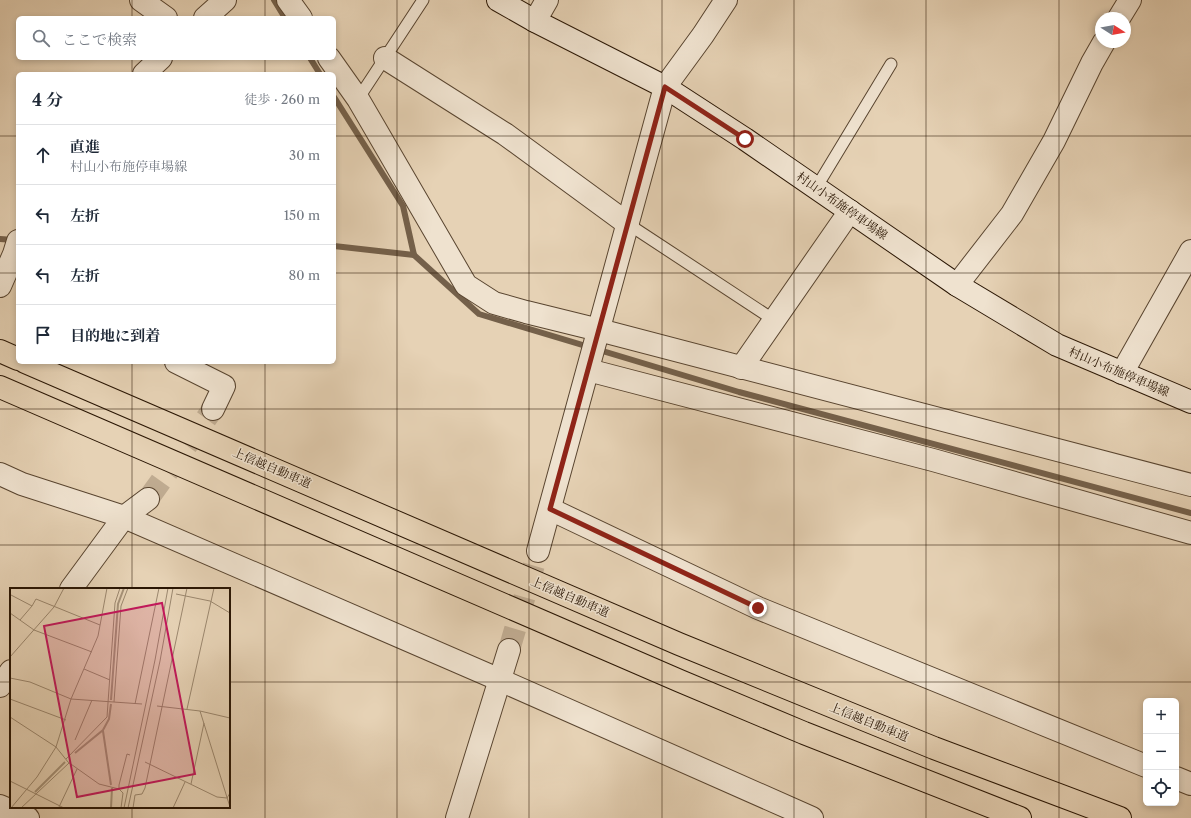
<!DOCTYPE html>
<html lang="ja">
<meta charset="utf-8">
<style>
:root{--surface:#fff;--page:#f2f2f3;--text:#1f2937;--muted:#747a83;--line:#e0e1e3}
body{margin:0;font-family:"Libre Caslon Text","Noto Serif JP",serif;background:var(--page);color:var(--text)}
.controls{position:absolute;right:12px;bottom:12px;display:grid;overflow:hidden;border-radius:6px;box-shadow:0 2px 6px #0003}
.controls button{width:36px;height:36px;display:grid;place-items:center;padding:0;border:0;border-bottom:1px solid var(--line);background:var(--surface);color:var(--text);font:20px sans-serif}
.compass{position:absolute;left:1095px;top:12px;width:36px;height:36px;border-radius:50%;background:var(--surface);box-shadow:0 2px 6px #0003;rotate:101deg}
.stop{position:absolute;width:12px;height:12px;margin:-9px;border:3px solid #8f2418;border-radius:50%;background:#fff}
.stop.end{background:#8f2418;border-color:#fff;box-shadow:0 1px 4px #0008}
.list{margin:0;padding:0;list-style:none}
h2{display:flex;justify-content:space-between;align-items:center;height:52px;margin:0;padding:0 16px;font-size:17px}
h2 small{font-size:13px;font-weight:400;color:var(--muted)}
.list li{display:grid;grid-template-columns:26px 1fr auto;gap:12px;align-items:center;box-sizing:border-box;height:60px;padding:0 16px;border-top:1px solid var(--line)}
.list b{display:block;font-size:15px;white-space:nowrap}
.list p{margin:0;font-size:13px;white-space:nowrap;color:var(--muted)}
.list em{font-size:13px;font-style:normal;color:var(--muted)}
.icon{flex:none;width:22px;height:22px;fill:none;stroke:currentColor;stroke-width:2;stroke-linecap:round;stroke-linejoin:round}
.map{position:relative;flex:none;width:1191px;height:818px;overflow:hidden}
.search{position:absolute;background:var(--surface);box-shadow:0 2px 6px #0003;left:16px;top:16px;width:320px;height:44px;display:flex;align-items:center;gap:10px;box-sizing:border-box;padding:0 14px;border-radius:6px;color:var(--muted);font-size:15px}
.panel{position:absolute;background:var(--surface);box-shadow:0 2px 6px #0003;left:16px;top:72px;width:320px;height:292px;border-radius:6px}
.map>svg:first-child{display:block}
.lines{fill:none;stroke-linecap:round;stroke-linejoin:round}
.stream{stroke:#74604a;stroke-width:6}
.minor-tunnel{stroke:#c0ac92;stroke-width:22;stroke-dasharray:22 11;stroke-linecap:butt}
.tertiary-tunnel{stroke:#c0ac92;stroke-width:22;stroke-dasharray:22 11;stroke-linecap:butt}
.service-casing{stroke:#594530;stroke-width:13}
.minor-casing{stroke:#594530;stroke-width:24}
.tertiary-casing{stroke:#594530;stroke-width:24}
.secondary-casing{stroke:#2a1604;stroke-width:24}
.motorway-casing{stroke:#2a1604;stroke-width:24}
.service{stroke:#efe2cf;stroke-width:11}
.minor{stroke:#efe2cf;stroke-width:22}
.tertiary{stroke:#efe2cf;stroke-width:22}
.secondary{stroke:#efe2cf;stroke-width:22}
.motorway{stroke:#e6d2b5;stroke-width:22}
.route{stroke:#8f2418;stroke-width:5}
.grid{fill:none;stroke:#2a1604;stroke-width:1;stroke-opacity:0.55}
.labels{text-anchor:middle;stroke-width:3;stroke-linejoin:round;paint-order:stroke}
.street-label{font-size:12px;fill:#2a1604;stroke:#efe2cf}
.inset-river{fill:none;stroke:#a69279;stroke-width:2}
.inset-road{fill:none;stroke:#9b876e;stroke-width:1}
.view{fill:#c2185b;fill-opacity:0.15;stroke:#c2185b;stroke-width:2}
.inset-edge{fill:none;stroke:#2a1604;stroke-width:2}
</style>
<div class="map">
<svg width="1191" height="818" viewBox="0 0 1191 818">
<rect width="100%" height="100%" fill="#e6d2b5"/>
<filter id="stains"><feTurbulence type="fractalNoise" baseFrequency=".005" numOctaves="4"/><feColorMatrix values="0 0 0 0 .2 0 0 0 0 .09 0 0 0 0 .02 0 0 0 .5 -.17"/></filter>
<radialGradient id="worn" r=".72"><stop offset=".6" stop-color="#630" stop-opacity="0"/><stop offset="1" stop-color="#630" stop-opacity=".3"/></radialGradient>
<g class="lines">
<g class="stream">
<polyline points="274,0 285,18"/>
<polyline points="310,58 320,74"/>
<polyline points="334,97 403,206 414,255 479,314 739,392 1191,513"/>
<polyline points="0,239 14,240"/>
<polyline points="334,246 414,255"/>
</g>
<polyline class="minor-tunnel" points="148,499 213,409"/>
<polyline class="tertiary-tunnel" points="509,650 538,551"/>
<g class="service-casing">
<g id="service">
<polyline points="358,99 423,0"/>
<polyline points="816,188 891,64"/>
<polyline points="628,224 774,320"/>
</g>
</g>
<g class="minor-casing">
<g id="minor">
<polyline points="141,0 166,18"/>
<polyline points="288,0 301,18"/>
<polyline points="205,18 225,0"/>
<polyline points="1119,18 1130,0"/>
<polyline points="535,21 547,0"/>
<polyline points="329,58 358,99 372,123 466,285 494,303 526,312 599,330 1191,485"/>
<polyline points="385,58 505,134 628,224"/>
<polyline points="144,74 161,58"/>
<polyline points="665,87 703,35 726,0"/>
<polyline points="957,285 1012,214 1054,141 1092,63 1104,42"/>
<polyline points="0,286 14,254 18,241"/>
<polyline points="176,362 224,386 213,409"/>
<polyline points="741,368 850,211"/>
<polyline points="588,370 933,460 1191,533"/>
<polyline points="1122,373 1191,251"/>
<polyline points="0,474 22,484 124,517 500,680 812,818"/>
<polyline points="550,509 758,608 1146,766"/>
<polyline points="71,589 124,517 148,499"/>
<polyline points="0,686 11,671"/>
<polyline points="1176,778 1191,784"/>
<polyline points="0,806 28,818"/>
</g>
</g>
<g class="tertiary-casing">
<g id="tertiary">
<polyline points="538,551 665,87"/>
<polyline points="457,818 509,650"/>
</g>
</g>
<g class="secondary-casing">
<polyline id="secondary" points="498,0 535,21 665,87 745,139 957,285 1057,345 1191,402"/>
</g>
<g class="motorway-casing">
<g id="motorway">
<polyline points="0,351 18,359"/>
<polyline points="25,362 679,644 934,748 1120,818"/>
<polyline points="0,387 680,681 804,733 1020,818"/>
</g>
</g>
<use href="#service" class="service"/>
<use href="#minor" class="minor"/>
<use href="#tertiary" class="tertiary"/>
<use href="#secondary" class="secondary"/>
<use href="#motorway" class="motorway"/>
</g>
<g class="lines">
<polyline class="route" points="745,139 665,87 550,509 758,608"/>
</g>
<path class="grid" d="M132,0V18M265,0V18M397,0V818M529,0V818M662,0V818M794,0V818M926,0V818M1059,0V818M132,58V74M265,58V74M0,136H18M334,136H1191M0,273H18M334,273H1191M132,362V589M265,362V818M0,409H1191M0,545H1191M0,682H11M229,682H1191M132,807V818"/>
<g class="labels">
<g class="street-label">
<text transform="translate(842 206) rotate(35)" y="4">村山小布施停車場線</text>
<text transform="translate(1119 372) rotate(23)" y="4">村山小布施停車場線</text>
<text transform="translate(272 468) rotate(23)" y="4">上信越自動車道</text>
<text transform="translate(570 597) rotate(23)" y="4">上信越自動車道</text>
<text transform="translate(869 722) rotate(22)" y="4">上信越自動車道</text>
</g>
</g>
<g transform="translate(10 588)">
<rect width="220" height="220" fill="#e6d2b5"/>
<path class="inset-river" d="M101,112L108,16L114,0M93,143L101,197M65,165L93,142L99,131L101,116M25,204L55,174M101,220L102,200"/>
<path class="inset-road" d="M166,6L200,13L220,25M1,7L22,18L10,32M22,18L26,11L90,37M0,25L24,42L82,64M0,69L44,19L54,0M74,81L100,92M0,90L20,94L61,111L132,116M0,111L56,132M104,114L111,18L118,0M125,116L149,0M147,118L190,123L220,130M177,121L204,0M190,123L220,219M0,129L46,159L58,174L89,196L109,201M65,152L82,112M56,171L97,129L105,15L110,0M135,174L207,209L217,210L220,205M0,193L54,220M181,196L194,135M49,219L67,181M1,220L27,189L46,159L61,111L88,48L97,0M11,220L59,175M111,220L113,205L109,201V197L117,166L120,167M114,220L145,72L158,0M118,220L150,73L163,0M123,220L125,207L132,206L135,200L177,0M163,220L175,194"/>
<path class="view" d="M152,15L185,186L67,209L34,38Z"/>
<rect width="220" height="220" class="inset-edge"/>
</g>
<rect width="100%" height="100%" filter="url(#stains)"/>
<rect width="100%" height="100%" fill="url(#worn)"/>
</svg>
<div class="controls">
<button>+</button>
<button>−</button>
<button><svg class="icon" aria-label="locate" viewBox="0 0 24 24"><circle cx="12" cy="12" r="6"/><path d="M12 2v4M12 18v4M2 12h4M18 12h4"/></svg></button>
</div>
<svg class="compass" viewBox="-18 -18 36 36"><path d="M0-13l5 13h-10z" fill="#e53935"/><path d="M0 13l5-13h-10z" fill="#747a83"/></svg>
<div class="stop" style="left:745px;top:139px"></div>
<div class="stop end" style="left:758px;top:608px"></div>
<div class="search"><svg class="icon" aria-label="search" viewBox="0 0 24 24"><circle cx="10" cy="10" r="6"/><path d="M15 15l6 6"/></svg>ここで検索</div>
<section class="panel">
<h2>4 分<small>徒歩 · 260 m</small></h2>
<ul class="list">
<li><svg class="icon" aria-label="ahead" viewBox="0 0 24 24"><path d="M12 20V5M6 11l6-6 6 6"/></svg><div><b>直進</b><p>村山小布施停車場線</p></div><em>30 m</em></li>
<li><svg class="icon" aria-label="left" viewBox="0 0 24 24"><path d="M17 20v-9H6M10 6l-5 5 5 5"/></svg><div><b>左折</b></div><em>150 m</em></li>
<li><svg class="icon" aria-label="left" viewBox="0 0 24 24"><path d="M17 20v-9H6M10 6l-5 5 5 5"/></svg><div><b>左折</b></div><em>80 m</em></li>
<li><svg class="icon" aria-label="arrive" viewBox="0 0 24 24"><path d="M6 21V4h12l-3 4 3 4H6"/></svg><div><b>目的地に到着</b></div></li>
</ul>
</section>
</div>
